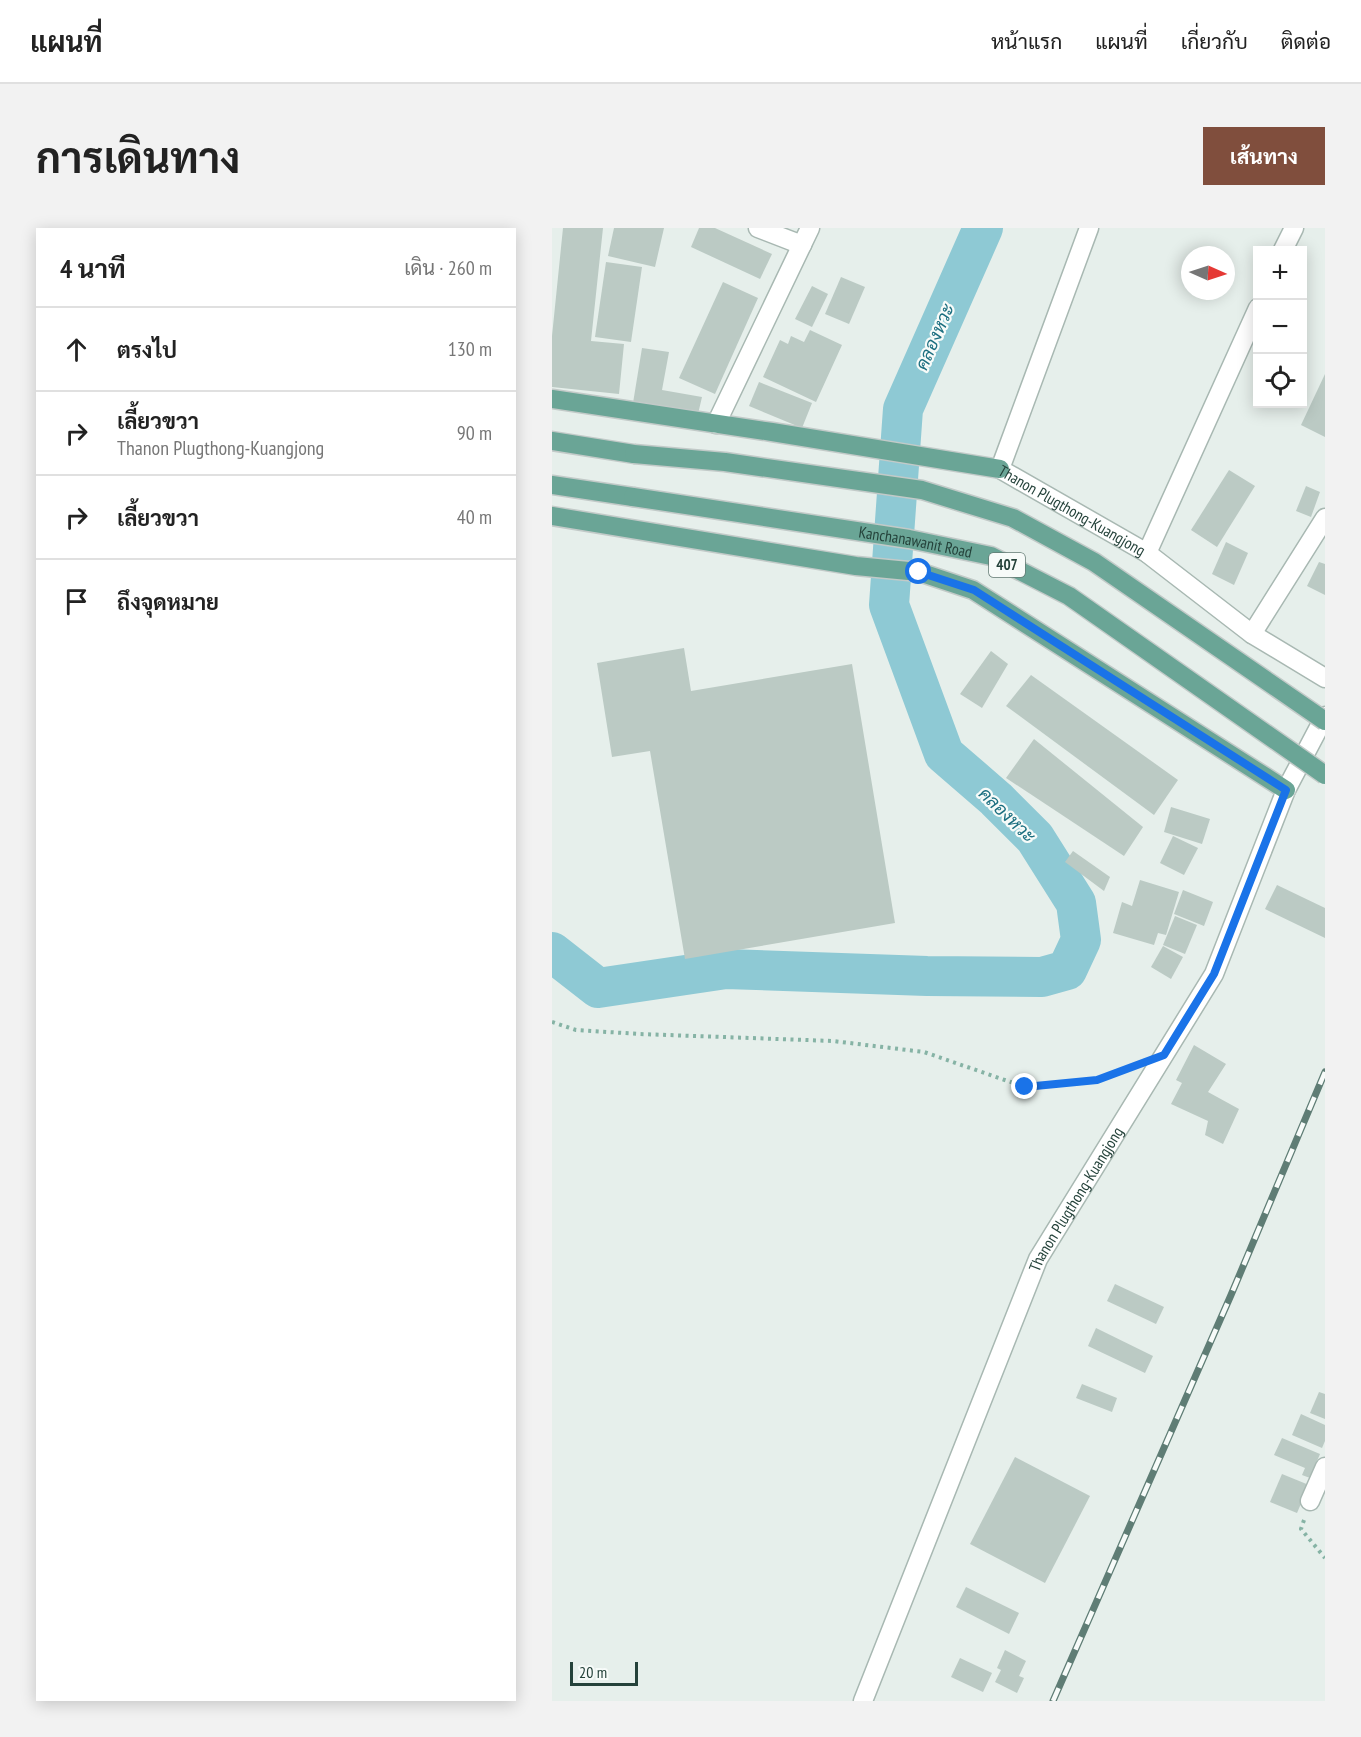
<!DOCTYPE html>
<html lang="th">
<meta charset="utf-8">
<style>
:root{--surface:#fff;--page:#f2f2f2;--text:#222;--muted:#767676;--line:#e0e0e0;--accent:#804e3d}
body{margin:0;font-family:"PT Sans Narrow",Sarabun,sans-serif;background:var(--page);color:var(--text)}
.controls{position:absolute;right:18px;top:18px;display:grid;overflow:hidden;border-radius:0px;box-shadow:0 3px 15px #0003}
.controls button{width:54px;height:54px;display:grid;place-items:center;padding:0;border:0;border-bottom:2px solid var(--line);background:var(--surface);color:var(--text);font:30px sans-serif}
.compass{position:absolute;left:629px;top:18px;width:54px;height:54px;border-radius:50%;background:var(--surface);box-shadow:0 3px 15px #0003;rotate:93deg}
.scale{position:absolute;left:18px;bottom:15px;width:68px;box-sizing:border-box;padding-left:6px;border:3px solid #24423a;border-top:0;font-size:16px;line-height:21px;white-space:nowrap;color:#24423a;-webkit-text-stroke:4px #f7fbf9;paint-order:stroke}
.stop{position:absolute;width:18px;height:18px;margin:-14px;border:4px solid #1a73e8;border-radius:50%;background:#fff}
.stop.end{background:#1a73e8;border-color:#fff;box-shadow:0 2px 6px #0008}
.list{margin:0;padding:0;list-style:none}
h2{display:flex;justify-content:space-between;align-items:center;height:78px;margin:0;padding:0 24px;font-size:26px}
h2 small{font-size:20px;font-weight:400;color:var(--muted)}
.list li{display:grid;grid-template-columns:39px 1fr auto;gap:18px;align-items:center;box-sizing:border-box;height:84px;padding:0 24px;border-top:2px solid var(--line)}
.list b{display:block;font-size:22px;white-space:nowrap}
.list p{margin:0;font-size:20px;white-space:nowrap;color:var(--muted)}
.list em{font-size:20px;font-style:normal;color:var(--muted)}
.icon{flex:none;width:33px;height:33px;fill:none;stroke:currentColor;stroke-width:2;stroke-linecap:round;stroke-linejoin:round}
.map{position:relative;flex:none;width:773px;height:1473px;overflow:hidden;border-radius:0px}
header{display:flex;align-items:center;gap:36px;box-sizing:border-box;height:84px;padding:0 30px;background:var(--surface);border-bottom:2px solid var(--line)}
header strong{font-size:28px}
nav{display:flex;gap:33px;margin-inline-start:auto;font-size:21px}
.intro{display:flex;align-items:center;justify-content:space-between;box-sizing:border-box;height:144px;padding:0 36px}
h1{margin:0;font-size:42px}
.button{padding:15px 27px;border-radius:0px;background:var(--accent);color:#fff;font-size:21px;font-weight:700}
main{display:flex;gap:36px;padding:0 36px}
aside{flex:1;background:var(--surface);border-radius:0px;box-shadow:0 3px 15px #0003}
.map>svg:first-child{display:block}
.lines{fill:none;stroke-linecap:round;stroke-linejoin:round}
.river{stroke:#8ec9d4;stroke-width:40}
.building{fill:#bbcac4}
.minor-casing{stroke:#a8b8b2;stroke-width:21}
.tertiary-casing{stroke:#a8b8b2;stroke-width:21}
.primary-casing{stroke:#c2cac8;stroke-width:21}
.path{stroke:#86b3a5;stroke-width:4;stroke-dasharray:3 4.5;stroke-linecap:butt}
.minor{stroke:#fff;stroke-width:18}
.tertiary{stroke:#fff;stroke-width:18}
.primary{stroke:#6aa596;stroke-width:18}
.rail-casing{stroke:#5f7d75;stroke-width:7}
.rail{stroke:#f7fbf9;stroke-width:4.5;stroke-dasharray:14;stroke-linecap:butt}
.primary-bridge-casing{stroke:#c2cac8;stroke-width:21;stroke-linecap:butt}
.primary-bridge{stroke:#6aa596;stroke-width:18}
.route{stroke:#1a73e8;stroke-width:8}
.labels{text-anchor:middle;stroke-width:4.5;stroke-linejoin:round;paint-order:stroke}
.shield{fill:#f7fbf9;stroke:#637a73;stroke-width:1.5}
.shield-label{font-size:15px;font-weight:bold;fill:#24423a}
.street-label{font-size:16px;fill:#24423a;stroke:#f7fbf9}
.water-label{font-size:18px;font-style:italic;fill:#1c6f80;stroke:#f7fbf9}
</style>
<header>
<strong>แผนที่</strong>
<nav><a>หน้าแรก</a><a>แผนที่</a><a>เกี่ยวกับ</a><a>ติดต่อ</a></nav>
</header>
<div class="intro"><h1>การเดินทาง</h1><a class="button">เส้นทาง</a></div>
<main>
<aside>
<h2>4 นาที<small>เดิน · 260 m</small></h2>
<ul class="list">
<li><svg class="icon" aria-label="ahead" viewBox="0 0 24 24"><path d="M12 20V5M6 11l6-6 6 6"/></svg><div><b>ตรงไป</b></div><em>130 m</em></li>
<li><svg class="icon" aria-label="right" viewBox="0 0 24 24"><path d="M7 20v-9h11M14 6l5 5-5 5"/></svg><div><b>เลี้ยวขวา</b><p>Thanon Plugthong-Kuangjong</p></div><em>90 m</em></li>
<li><svg class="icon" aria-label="right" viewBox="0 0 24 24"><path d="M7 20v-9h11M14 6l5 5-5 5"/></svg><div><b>เลี้ยวขวา</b></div><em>40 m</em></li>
<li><svg class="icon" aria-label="arrive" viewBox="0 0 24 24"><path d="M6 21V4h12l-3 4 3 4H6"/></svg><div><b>ถึงจุดหมาย</b></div></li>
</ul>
</aside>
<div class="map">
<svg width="773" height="1473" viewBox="0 0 773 1473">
<rect width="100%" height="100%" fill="#e6efeb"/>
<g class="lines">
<polyline class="river" points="0,724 46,760 174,741 375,748 490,749 515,742 529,712 524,675 483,610 444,571 392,526 337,377 351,181 431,0"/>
</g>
<g class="building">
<polygon points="11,0 51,0 39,113 72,116 67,166 0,159 0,108"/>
<polygon points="62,0 112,0 103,39 56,28"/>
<polygon points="147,0 163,0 220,26 208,51 139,19"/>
<polygon points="54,34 90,39 79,114 43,109"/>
<polygon points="289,49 313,59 297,96 273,86"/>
<polygon points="171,54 206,70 163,166 127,150"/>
<polygon points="260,58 276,66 260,99 243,91"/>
<polygon points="258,102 290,117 264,174 211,149 228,112 236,116 239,108 252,114"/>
<polygon points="90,120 117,124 110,162 150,169 146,186 81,175"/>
<polygon points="773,146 773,209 749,197"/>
<polygon points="207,154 260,175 250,200 197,178"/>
<polygon points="677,242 703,258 665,319 639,302"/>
<polygon points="754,258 768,264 759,289 744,283"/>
<polygon points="674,314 696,325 682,357 660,346"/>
<polygon points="767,334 773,336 773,367 755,358"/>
<polygon points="132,420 139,463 300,436 343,695 133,731 98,523 60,529 45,435"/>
<polygon points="439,423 456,436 430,480 408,466"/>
<polygon points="479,447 626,552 602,587 454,478"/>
<polygon points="482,511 591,599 572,628 454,550"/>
<polygon points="619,579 658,591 650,616 612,604"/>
<polygon points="621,608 646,620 632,647 608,635"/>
<polygon points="521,623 558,649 552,663 513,634"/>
<polygon points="588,652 627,664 614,707 606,705 602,717 561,705 570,674 580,678"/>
<polygon points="725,657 773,680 773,710 713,681"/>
<polygon points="631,662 661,674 652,698 622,686"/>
<polygon points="623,688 645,697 633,726 611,717"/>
<polygon points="611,718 631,729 619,751 599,739"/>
<polygon points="642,817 674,836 656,864 687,881 671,916 653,907 656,893 619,876 630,855 624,852"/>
<polygon points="563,1056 612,1079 604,1096 555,1073"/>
<polygon points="544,1100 601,1128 593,1145 536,1118"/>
<polygon points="530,1156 565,1170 560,1184 524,1170"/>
<polygon points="767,1164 773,1166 773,1191 758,1185"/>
<polygon points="749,1186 773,1197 773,1213 770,1220 740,1207"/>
<polygon points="730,1210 768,1226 758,1250 750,1247 753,1240 722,1227"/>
<polygon points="463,1229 538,1268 493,1355 418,1316"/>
<polygon points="730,1246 757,1257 745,1285 718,1274"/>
<polygon points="414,1359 467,1385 457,1406 404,1379"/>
<polygon points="453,1422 474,1433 467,1448 472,1450 465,1465 443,1454 449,1442 445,1440"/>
<polygon points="408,1430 440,1445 431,1464 399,1449"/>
</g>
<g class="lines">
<g class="minor-casing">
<g id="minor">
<polyline points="206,0 250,17"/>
<polyline points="731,22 742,0"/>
<polyline points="164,196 258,0"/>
<polyline points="595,325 706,80"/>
<polyline points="700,406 773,290"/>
<polyline points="758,1273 773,1239"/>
</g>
</g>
<g class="tertiary-casing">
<g id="tertiary">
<path id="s1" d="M537,0L448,241L595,325L700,406L773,450"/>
<path id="s2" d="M311,1473L486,1031L662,746L734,562L773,488"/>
</g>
</g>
<g class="primary-casing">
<g id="primary">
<polyline points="0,171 220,204 448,241"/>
<polyline points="0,213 82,226"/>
<polyline points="0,257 81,269"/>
<polyline points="0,288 304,338 367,344 421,362 734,562"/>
</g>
</g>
<g class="path">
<polyline points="0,794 24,802 88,806 281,813 372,824 473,859 545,852 580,839"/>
<polyline points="752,1292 749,1301 773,1330"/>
</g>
<use href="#minor" class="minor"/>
<use href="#tertiary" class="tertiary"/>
<use href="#primary" class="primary"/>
<g class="rail-casing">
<polyline id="rail" points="501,1473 679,1067 773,844"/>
</g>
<use href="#rail" class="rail"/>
<g class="primary-bridge-casing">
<g id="primary-bridge">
<polyline points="82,226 173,234 370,262 461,290 542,334 773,493"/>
<path id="s3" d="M81,269L357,311L439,328L517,368L773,547"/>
</g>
</g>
<use href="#primary-bridge" class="primary-bridge"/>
</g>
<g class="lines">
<polyline class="route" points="367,344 422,362 734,562 662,746 612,827 545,852 473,859"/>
</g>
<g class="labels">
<rect class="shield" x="437" y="325" width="36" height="24" rx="4.5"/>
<g class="shield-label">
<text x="455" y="342">407</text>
</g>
<g class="street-label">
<text dy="6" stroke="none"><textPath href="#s1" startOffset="340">Thanon Plugthong-Kuangjong</textPath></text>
<text dy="6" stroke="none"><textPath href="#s3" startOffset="286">Kanchanawanit Road</textPath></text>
<text dy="6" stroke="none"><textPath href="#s2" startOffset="546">Thanon Plugthong-Kuangjong</textPath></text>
</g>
<g class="water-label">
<text transform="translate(383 109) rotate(-66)" y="6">คลองหวะ</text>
<text transform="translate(455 587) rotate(44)" y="6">คลองหวะ</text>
</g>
</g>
</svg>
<div class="controls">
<button>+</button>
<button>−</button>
<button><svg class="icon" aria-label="locate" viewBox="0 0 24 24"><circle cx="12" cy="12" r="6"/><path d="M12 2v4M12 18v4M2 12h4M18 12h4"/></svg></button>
</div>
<svg class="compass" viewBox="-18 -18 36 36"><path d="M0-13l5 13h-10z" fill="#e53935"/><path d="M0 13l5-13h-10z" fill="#767676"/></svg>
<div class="scale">20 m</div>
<div class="stop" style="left:367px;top:344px"></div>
<div class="stop end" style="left:473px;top:859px"></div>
</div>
</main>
